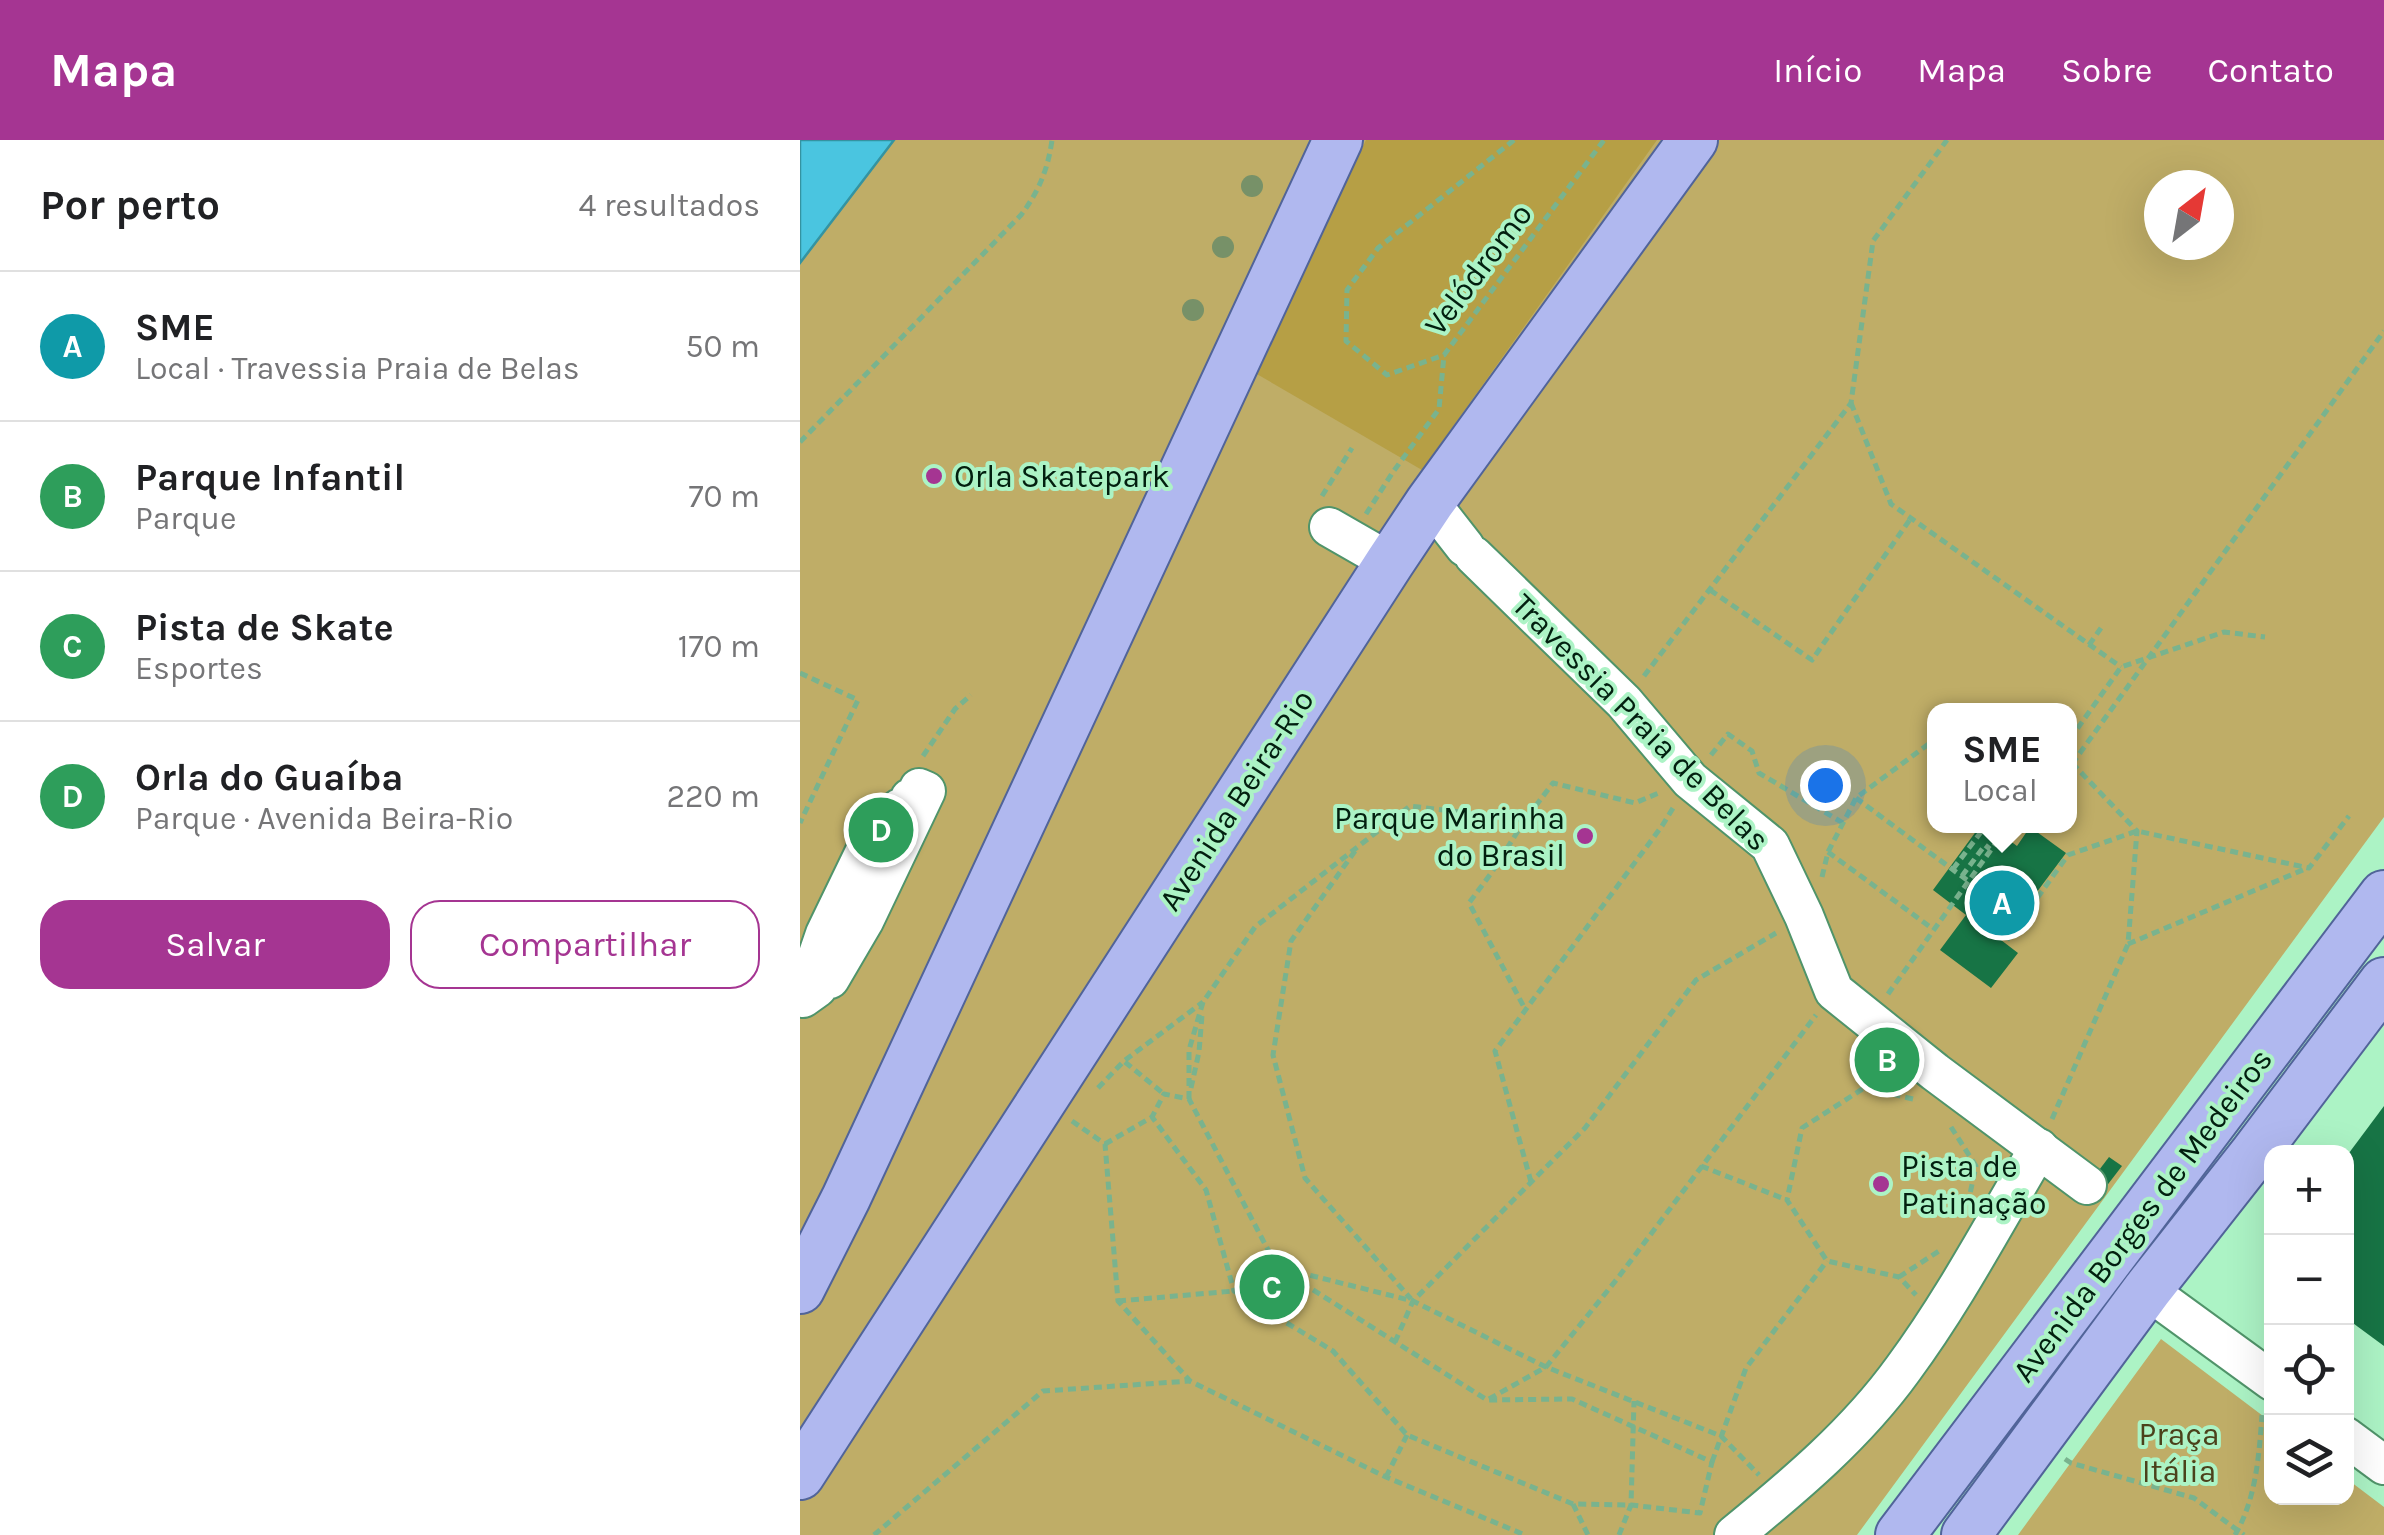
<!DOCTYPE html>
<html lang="pt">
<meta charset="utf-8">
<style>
:root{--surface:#fff;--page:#f6f6f6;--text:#202124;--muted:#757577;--line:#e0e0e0;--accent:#a53592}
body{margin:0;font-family:Karla,sans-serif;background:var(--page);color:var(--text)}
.controls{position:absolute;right:30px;bottom:30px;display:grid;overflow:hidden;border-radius:20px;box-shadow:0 10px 40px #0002}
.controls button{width:90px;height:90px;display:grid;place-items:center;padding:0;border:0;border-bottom:2px solid var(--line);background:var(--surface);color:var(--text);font:50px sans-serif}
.compass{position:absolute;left:1344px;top:30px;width:90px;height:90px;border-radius:50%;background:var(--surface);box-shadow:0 10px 40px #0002;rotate:31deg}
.you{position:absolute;left:1025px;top:645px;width:35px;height:35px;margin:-25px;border:8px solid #fff;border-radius:50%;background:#1a73e8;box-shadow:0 0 0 15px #1a73e833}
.badge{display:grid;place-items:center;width:65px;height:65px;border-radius:50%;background:var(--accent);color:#fff;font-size:32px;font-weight:700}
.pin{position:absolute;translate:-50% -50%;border:5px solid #fff;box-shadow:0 2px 10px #0006}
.popup{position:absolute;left:1127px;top:563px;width:150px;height:130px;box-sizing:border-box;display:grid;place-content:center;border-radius:20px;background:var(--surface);filter:drop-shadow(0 2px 8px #0005);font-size:32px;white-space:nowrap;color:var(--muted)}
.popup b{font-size:38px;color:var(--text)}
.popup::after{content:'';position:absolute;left:50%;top:100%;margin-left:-20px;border:20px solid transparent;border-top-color:var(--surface)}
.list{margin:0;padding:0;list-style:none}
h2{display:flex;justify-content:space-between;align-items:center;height:130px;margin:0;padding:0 40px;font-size:42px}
h2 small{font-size:32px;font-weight:400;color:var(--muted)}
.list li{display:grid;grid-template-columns:65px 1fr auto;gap:30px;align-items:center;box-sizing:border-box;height:150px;padding:0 40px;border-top:2px solid var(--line)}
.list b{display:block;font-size:38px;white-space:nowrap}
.list p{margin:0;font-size:32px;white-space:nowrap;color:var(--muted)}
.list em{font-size:32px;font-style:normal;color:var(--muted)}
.actions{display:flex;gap:20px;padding:30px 40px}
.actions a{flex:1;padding:22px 0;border:2px solid var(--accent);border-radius:30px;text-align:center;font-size:35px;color:var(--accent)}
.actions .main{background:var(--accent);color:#fff}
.icon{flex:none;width:55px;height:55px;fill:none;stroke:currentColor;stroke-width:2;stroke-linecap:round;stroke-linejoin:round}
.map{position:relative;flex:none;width:1584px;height:1395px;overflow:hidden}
header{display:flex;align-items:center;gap:60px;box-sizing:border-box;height:140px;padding:0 50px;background:var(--accent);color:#fff}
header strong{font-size:48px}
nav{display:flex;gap:55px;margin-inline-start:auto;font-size:35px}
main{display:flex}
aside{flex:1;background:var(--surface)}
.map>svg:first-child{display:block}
.green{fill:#bfad67;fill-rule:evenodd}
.forest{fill:#b69f45}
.water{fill:#4ac5e0;stroke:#3493a1;stroke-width:2.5}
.building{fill:#177445}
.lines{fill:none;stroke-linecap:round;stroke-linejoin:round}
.minor-casing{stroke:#50946a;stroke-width:42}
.major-casing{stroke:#516499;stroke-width:52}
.path{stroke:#79b38e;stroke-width:5;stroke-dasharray:8 5;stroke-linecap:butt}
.minor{stroke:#fff;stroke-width:38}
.major{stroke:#b0b8ef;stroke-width:48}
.tree{fill:#779168}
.poi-dot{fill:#a53592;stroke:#acf3c5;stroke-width:4}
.labels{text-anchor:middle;stroke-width:8;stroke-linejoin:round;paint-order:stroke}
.street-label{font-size:32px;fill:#021f0f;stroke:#acf3c5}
.poi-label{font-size:32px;fill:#021f0f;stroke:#acf3c5;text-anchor:start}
.park-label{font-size:32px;fill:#4b411b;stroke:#acf3c5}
</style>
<header>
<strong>Mapa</strong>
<nav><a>Início</a><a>Mapa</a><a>Sobre</a><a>Contato</a></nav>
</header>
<main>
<aside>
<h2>Por perto<small>4 resultados</small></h2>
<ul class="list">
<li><span class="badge" style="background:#0f9aa8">A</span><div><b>SME</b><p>Local · Travessia Praia de Belas</p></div><em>50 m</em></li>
<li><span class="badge" style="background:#2e9e5b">B</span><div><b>Parque Infantil</b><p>Parque</p></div><em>70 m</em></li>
<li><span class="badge" style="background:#2e9e5b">C</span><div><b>Pista de Skate</b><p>Esportes</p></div><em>170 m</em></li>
<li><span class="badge" style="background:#2e9e5b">D</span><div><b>Orla do Guaíba</b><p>Parque · Avenida Beira-Rio</p></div><em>220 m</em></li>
</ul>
<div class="actions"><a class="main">Salvar</a><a>Compartilhar</a></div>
</aside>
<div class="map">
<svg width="1584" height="1395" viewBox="0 0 1584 1395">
<rect width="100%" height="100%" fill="#acf3c5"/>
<g class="green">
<path d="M94,0H1584V677L1057,1395H0V123ZM1359,45H1419V105H1359ZM1134,570H1270V686H1134Z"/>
<polygon points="1361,1199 1471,1282 1472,1358 1546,1358 1547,1339 1584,1367 1584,1395 1218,1395"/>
</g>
<polygon class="forest" points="566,0 857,0 622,330 455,233"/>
<polygon class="water" points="0,0 94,0 0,123"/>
<g class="building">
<polygon points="1180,686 1190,686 1217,706 1230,687 1266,713 1201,800 1218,813 1191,848 1140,810 1166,775 1133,750"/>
<polygon points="1584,966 1584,1206 1546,1178 1546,1017"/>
<polygon points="1309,1017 1322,1026 1292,1065 1280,1055"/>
</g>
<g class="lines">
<g class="minor-casing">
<g id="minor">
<polyline points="630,362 665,407"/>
<polyline points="529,387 590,422"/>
<polyline points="674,416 824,562 890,640 970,705 1004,776 1034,851 1135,932 1287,1045"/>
<polygon points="119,648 126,651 64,781 30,839 26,837 17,848 3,858 25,794 71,699 74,700 79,689 84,691 90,678 94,681 100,668 105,671 110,658 114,660"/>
<polyline points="1347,1150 1472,1241"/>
<polyline points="1546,1297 1584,1325"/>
<path d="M934,1395C995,1345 1056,1294 1103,1229C1154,1160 1195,1082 1239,1008"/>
</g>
</g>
<g class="major-casing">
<g id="major">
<polyline points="0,1149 46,1058 538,0"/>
<polyline points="0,1335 590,422 630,362 893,0"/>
<polyline points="1100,1395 1584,755"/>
<polyline points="1166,1395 1347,1150 1454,1014 1584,842"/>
</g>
</g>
<g class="path">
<polyline points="714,0 578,108 547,150 546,201 587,235 644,215 804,0"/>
<polyline points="1051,263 1091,364 1321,527"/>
<path d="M0,302L221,75C239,51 248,29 252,0"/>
<polyline points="522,356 552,308"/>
<polyline points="566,374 593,332 639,269 644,215"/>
<polyline points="910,450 1012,520 1111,378"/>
<polyline points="1289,505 1301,488"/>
<polyline points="0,533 58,560 0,683"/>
<polyline points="844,536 1051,263 1073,101 1147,0"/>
<polyline points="1270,599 1321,527 1424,492 1465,497"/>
<polyline points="911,615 928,594 952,611 959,633 1043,683"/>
<polyline points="123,616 155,569 171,555"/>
<polyline points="1272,624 1584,191"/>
<polyline points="1056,658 1183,752"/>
<polyline points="725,680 692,732 669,763 725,869"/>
<polyline points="555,711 491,801 473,915 505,1038 611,1159"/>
<polyline points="1028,712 1133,789"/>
<polyline points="1153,729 1184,688 1198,699"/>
<polyline points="1162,736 1185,705 1190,709"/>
<polyline points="1022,737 1028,712 1056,658 1134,600"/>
<polyline points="1207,800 1268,715 1337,691 1509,728 1549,676"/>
<polyline points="1328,804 1505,729"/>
<polyline points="1088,854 1208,686"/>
<polyline points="325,922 364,954"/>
<polyline points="298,948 324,921 403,862"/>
<polyline points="391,948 399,912 402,875"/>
<polyline points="389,959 389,910 403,862 455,787 610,666 725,680 753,643 835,663 861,652"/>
<polyline points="1113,959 1064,948 1002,988 987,1060 1027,1121 1099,1137 1116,1155"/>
<polyline points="1252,979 1328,804 1337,691 1270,621"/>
<polyline points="272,981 305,1004 318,1161 390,1241 586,1337 725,1395"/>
<polyline points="1151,987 1176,1026 1168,1063"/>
<polyline points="305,1004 352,977 364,954 389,959 477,1127 687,1260 772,1259 912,1322 900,1373 831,1365 773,1364 607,1295 533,1211 434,1151 406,1050 352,977"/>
<polyline points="901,1026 987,1060"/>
<polyline points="731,1042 695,911 862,686 873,668"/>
<polyline points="485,1129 613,1161 746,1227 921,1296 959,1335"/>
<polyline points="1099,1137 1139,1111"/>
<polyline points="318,1161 434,1151"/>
<polyline points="595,1202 613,1161 785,988 896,840 976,793"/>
<polyline points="689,1259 746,1227 817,1139 1016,875"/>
<polyline points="1265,1319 1271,1323 1394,1358 1444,1395"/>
<polyline points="912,1322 946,1228 1027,1121"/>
<polyline points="586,1337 607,1295"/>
<polyline points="773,1364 788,1395"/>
<polyline points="74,1395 243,1251 390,1241"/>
<polyline points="819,1395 831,1365 834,1261"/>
<path d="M1435,1395C1456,1359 1459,1316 1462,1275"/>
</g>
<use href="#minor" class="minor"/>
<use href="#major" class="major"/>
</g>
<g class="tree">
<circle cx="452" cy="46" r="11"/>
<circle cx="423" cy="107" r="11"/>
<circle cx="393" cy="170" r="11"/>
</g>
<g class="poi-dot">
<circle cx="134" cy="336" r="10"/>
<circle cx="785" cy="696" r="10"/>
<circle cx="1081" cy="1044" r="10"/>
</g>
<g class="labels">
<g class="street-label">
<text transform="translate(678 129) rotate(-53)" y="11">Velódromo</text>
<text transform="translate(841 582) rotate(45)" y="11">Travessia Praia de Belas</text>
<text transform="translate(436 660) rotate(-57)" y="11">Avenida Beira-Rio</text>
<text transform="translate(1342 1075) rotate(-53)" y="11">Avenida Borges de Medeiros</text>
</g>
<g class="poi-label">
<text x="154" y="347">Orla Skatepark</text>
<text x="765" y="689" text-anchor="end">Parque Marinha<tspan x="765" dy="37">do Brasil</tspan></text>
<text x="1101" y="1037">Pista de<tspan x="1101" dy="37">Patinação</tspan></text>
</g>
<g class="park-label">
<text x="1379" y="1305">Praça<tspan x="1379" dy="37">Itália</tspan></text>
</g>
</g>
</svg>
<div class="controls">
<button>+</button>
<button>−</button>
<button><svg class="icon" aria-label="locate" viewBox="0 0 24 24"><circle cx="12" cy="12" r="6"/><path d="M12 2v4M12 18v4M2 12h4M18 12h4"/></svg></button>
<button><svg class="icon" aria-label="layers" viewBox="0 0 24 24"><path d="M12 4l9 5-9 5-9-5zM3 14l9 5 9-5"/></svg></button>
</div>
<svg class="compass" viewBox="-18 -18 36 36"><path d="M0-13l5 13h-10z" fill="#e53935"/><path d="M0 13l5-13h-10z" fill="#757577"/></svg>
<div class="you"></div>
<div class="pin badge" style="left:1202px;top:763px;background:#0f9aa8">A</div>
<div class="popup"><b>SME</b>Local</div>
<div class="pin badge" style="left:1087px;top:920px;background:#2e9e5b">B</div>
<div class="pin badge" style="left:472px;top:1147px;background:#2e9e5b">C</div>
<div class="pin badge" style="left:81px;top:690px;background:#2e9e5b">D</div>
</div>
</main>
